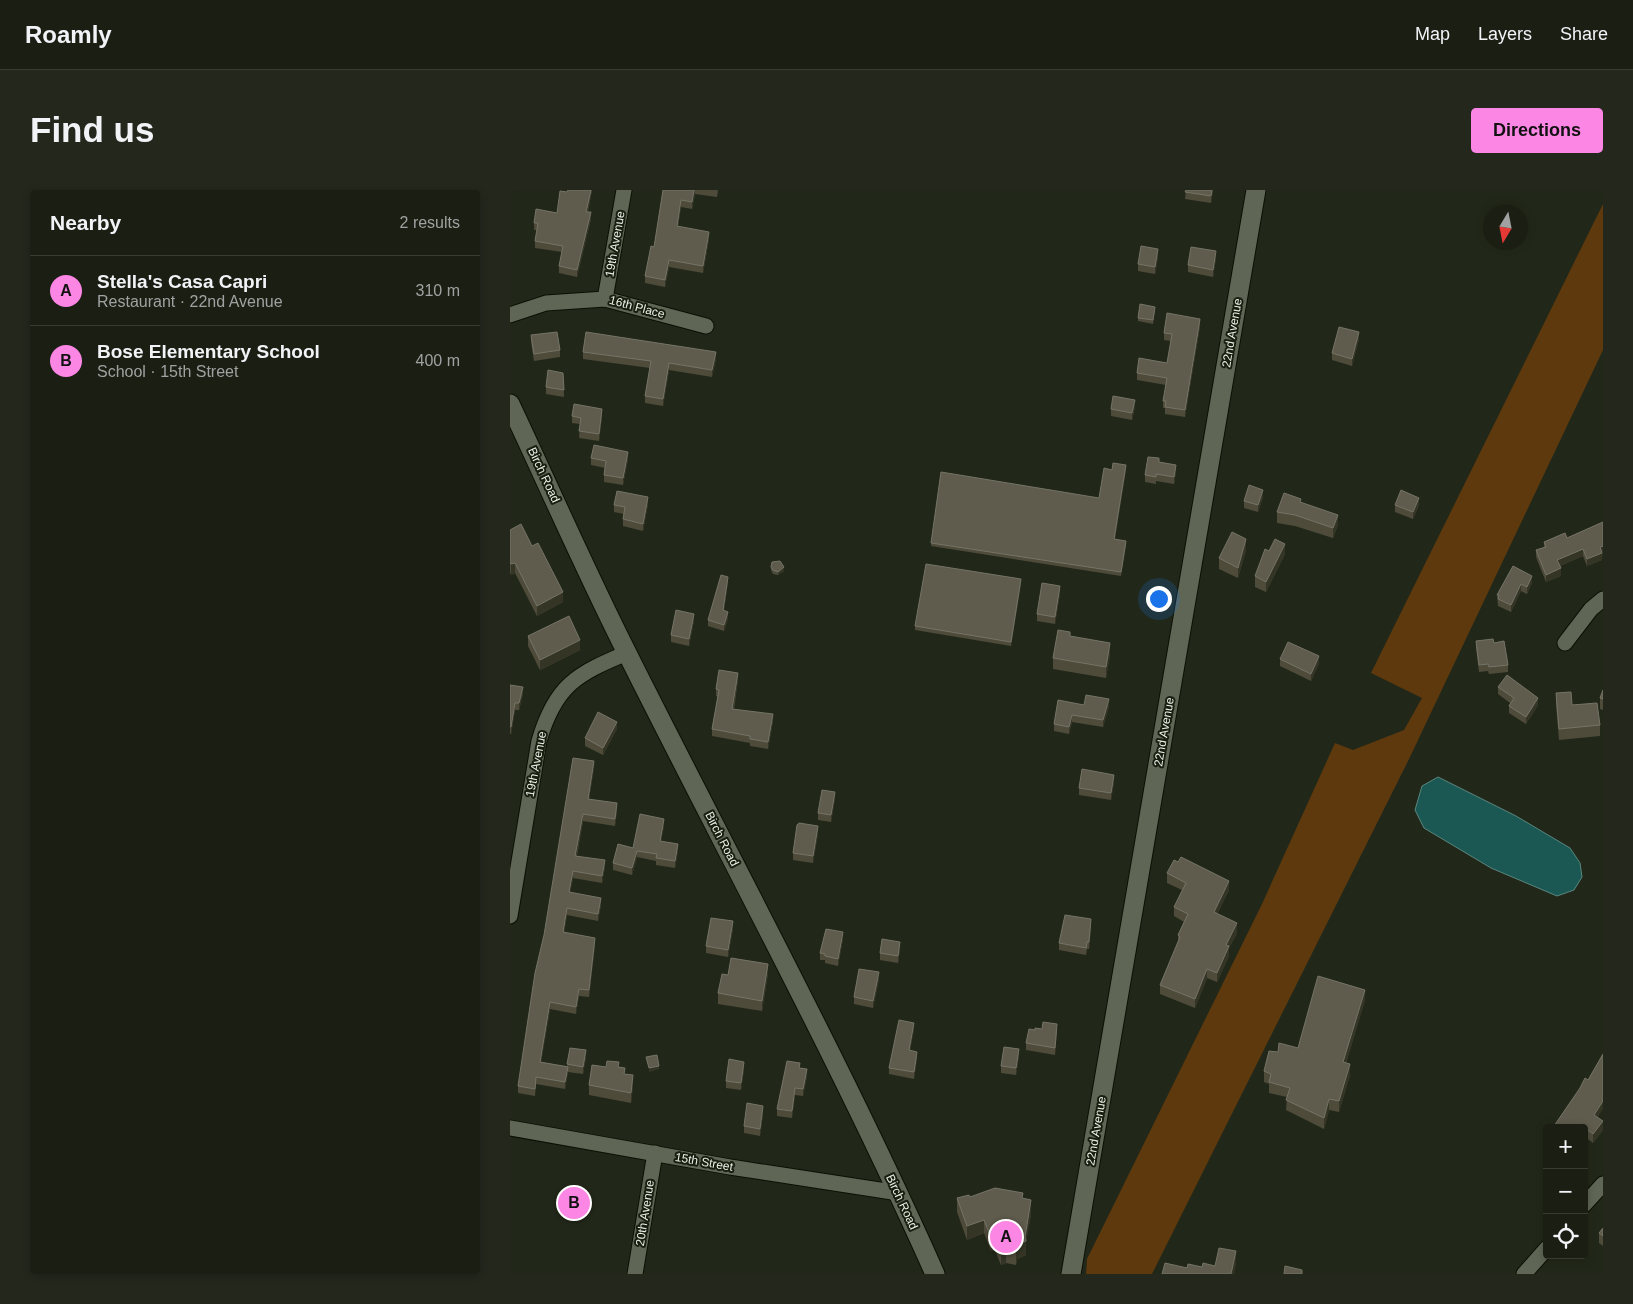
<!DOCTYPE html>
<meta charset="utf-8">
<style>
:root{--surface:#1a1e13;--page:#23271c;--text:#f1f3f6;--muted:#9fa2a0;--line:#383c33;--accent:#fc86e4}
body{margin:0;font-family:Arial,sans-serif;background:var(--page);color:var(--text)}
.controls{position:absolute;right:15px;bottom:15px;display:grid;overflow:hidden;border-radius:5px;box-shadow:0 2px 8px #0003}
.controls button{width:45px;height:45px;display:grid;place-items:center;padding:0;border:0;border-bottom:1px solid var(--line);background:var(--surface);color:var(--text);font:25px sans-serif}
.compass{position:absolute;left:973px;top:15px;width:45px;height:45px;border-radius:50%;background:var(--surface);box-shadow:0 2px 8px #0003;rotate:190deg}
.you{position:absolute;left:648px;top:408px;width:18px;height:18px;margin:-12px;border:4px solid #fff;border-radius:50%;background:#1a73e8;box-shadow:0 0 0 8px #1a73e833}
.badge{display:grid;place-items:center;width:32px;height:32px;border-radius:50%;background:var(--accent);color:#111;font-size:16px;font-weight:700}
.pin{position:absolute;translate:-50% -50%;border:2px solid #fff;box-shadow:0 1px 5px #0006}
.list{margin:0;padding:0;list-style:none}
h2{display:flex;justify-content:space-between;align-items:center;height:65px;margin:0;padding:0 20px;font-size:21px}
h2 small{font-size:16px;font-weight:400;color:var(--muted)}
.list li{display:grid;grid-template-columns:32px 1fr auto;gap:15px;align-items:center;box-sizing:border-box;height:70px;padding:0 20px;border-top:1px solid var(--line)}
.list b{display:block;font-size:19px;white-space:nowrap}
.list p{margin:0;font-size:16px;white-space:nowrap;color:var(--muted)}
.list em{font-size:16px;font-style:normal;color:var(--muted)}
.icon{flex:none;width:28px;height:28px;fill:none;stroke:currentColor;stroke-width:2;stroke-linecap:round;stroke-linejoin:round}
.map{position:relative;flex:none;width:1093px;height:1084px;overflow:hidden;border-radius:5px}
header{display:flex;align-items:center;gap:30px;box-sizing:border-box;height:70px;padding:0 25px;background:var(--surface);border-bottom:1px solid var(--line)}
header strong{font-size:24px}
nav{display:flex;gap:28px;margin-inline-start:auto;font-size:18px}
.intro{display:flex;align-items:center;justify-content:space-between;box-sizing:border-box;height:120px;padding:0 30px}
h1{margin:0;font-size:35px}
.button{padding:12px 22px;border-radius:5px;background:var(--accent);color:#111;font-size:18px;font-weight:700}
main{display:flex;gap:30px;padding:0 30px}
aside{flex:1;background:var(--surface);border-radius:5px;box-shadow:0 2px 8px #0003}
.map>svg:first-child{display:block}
.green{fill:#5d390d}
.water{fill:#1b5853;stroke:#5a867f}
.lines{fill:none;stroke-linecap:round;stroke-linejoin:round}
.minor-casing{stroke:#0b1004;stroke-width:17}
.tertiary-casing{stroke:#0b1004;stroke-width:21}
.minor{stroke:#5f6655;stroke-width:15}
.tertiary{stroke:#5f6655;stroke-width:19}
.wall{fill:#4e4b3b}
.shaded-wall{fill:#353526}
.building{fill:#5f5c4d;stroke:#757466}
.labels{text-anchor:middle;stroke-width:4;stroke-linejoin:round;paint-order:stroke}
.street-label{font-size:12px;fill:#ecf1e7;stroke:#181e10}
</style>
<header>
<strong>Roamly</strong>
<nav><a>Map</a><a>Layers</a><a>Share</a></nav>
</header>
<div class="intro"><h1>Find us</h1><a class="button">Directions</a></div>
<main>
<aside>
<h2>Nearby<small>2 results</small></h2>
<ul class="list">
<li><span class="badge">A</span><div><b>Stella's Casa Capri</b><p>Restaurant · 22nd Avenue</p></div><em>310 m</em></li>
<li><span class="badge">B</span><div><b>Bose Elementary School</b><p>School · 15th Street</p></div><em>400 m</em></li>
</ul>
</aside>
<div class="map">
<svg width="1093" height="1084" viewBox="0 0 1093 1084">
<rect width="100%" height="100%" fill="#222819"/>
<polygon class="green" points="1093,14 1093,160 899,569 642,1084 576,1084 577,1069 752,714 825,553 843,560 894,540 912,508 861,483"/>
<polygon class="water" points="928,587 1006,626 1060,658 1070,673 1072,687 1064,700 1047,706 981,678 914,638 905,620 912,596"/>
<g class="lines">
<g class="minor-casing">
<g id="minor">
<polyline points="95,109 114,0"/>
<polyline points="0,125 36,113 95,109 196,136"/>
<polyline points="1055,453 1081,419 1093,409"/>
<path d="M0,726L29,551C45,496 66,484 117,463"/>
<polyline points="0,938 220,977 389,1003"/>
<polyline points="1074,1015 1093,994"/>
<polyline points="125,1084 145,963"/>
<polyline points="1014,1084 1037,1058"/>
</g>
</g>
<g class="tertiary-casing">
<g id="tertiary">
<path d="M0,214C39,297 76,382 118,465C221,671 331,873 425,1084"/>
<polyline points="561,1084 746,0"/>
</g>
</g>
<use href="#minor" class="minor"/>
<use href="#tertiary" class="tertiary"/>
</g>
<g class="wall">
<polygon points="58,0 82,0 78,22 81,29 67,87 49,83 49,76 52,62 25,58 25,51 27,40 24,40 24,33 47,23"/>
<polygon points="153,0 208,0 207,7 185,4 182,19 171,17 168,36 199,49 193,83 159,77 155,97 135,93 135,86 144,57"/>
<polygon points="676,0 703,0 701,13 675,9"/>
<polygon points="648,66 645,84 628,81 628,74"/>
<polygon points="706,68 703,87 678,82 678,75"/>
<polygon points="645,120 643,134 628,131 628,128"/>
<polygon points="690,136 675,227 655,224 655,218 653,218 653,211 656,195 627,190 627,183 657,173 661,151 654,150 654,143"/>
<polygon points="21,145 50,160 50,167 24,171 21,152"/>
<polygon points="849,149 842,176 822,170 822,163"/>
<polygon points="73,162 206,169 202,187 159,180 153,216 135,213 135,206 140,178 73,169"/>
<polygon points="53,183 54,207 36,204 36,197"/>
<polygon points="625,217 622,230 601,226 601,219"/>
<polygon points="62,226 92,226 89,251 69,248 70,234 62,233"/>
<polygon points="81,268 118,269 113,295 94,292 94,285 95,278 81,275"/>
<polygon points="649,272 666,282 664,294 646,291 646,294 635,292 635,285"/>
<polygon points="616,279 605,349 616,355 611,386 421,356 421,353 589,308 602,280"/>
<polygon points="753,307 748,322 734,318 734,311"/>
<polygon points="791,313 828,335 823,348 785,336 767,333 767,322"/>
<polygon points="138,314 133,341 113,336 113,329 114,324 104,322 104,315"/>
<polygon points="885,315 909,315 903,329 885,322"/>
<polygon points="1093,332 1092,370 1077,376 1073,366 1050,376 1051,386 1036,392 1026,367 1026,360 1034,357 1034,352 1057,348"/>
<polygon points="0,340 22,356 53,412 27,426 5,383 1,385 0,382"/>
<polygon points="736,360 728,388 709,379 709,368"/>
<polygon points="759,361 775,364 756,402 745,397 745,386"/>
<polygon points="1003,376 1022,393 1017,404 1011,401 1001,422 988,416 987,405"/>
<polygon points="261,377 274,381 268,385 263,384 261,380"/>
<polygon points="218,392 214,420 218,428 214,441 198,436 198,430"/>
<polygon points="511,393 501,456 405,440 405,436"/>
<polygon points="550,403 545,434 527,431 527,424"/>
<polygon points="184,431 179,456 161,452 161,445"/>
<polygon points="18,446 70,460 30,480 18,456"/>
<polygon points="966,451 984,453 998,475 998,482 979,484 978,481 969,482 966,458"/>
<polygon points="600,464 596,488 543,479 543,468"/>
<polygon points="770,469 809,473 801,491 770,476"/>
<polygon points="228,490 224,519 263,531 258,559 240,556 240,553 202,546 202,539 208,507 206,506 206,499"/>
<polygon points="0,495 13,504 9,520 5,520 1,544 0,544"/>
<polygon points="988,497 1028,515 1016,534 999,523 999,516 1000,513 988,504"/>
<polygon points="1093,500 1093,520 1090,519 1090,508"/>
<polygon points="1046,503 1090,535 1090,546 1049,550 1046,514"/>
<polygon points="574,515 599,516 593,537 562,532 559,544 544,541 544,534"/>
<polygon points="107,539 93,565 75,556 75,548"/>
<polygon points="84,578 79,609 107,620 105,636 73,631 67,666 95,677 92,693 63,688 60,702 91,715 88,731 57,725 54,743 85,755 79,807 69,806 66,824 40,819 31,872 57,876 57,874 76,867 73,884 58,882 55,899 26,894 25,906 8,903 8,896"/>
<polygon points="604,592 601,610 569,605 569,598"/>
<polygon points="325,609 321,632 308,630 308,623"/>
<polygon points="154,636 151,651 168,660 165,678 146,675 146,671 127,667 122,685 103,680 103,673"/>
<polygon points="308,643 303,673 283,670 283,663"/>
<polygon points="657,683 719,700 707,724 727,743 719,758 719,766 707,792 697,788 685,818 650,804 650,795 668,753 668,745 674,732 664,726 664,717 672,700 657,693"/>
<polygon points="581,736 579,759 577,759 576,765 549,760 549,753"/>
<polygon points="223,738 218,767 196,763 196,756"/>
<polygon points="333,749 328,776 315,773 315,770 310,770 310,763"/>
<polygon points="390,759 388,773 370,770 370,763"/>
<polygon points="258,784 252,821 208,814 208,803 218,785"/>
<polygon points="369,789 363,818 344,814 344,807"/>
<polygon points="855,810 836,873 840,885 829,922 819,920 814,939 776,920 777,907 759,903 759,894 754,892 754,881 768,862 788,858"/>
<polygon points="404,839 400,860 407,868 404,889 379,884 379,878"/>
<polygon points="525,840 547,841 545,865 516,860 516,853"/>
<polygon points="509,866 506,885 491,883 491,876"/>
<polygon points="96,877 109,877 123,895 121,913 79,905 79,895"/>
<polygon points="290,878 297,886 293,906 285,905 282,928 267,926 267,919"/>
<polygon points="234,879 231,900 216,898 216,891"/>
<polygon points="1078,890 1088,927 1093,940 1083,953 1074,946 1074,938 1044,938 1044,936"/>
<polygon points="253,923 250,946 234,943 234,936"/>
<polygon points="460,1007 513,1008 521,1024 516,1052 516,1065 507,1069 506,1075 496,1073 491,1075 485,1060 481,1061 474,1043 457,1050 447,1022 447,1008"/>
<polygon points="1093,1038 1093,1056 1089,1053 1089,1043"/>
</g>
<g class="shaded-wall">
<polygon points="81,0 82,0 76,29 76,22"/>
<polygon points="184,0 185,4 182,19 182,12"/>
<polygon points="702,0 703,0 701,13 701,6"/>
<polygon points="171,10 171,17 167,43 167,36"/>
<polygon points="81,22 81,29 67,87 67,80"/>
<polygon points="199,42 199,49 193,83 193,76"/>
<polygon points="648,59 648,66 645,84 645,77"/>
<polygon points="706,61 706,68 703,87 703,80"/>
<polygon points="159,70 159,77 155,97 155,90"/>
<polygon points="690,129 690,136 675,227 675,220"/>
<polygon points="849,142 849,149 842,176 842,169"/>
<polygon points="206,162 206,169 202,187 202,180"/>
<polygon points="159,173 159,180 153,216 153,209"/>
<polygon points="625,210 625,217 622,230 622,223"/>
<polygon points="92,219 92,226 89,251 89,244"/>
<polygon points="118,262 118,269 113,295 113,288"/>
<polygon points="616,275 616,279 604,353 604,349"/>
<polygon points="666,275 666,282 664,294 664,287"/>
<polygon points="753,300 753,307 748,322 748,315"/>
<polygon points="138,307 138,314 133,341 133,334"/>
<polygon points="909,308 909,315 903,329 903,322"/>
<polygon points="828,325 828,335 823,348 823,338"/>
<polygon points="736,349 736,360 728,388 728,378"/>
<polygon points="775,354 775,364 756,402 756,392"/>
<polygon points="1093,356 1092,370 1077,376 1077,369 1090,357"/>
<polygon points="1073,359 1073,366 1047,377 1047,370"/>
<polygon points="5,373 5,383 1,385 1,374"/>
<polygon points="274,377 274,381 268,385 268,382"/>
<polygon points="1051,378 1051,386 1036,392 1036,385"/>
<polygon points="1022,386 1022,393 1017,404 1017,397"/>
<polygon points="218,387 218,392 213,426 213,420"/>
<polygon points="511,389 511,393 501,456 501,452"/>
<polygon points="1011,394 1011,401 1001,422 1001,415"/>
<polygon points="550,396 550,403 545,434 545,427"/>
<polygon points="53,402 53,412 27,426 27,416"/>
<polygon points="218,422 218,428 214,441 214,435"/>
<polygon points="184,424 184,431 179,456 179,449"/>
<polygon points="70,450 70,460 30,480 30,470"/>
<polygon points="600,453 600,464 596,488 596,477"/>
<polygon points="809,466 809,473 801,491 801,484"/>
<polygon points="228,483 228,490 222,526 222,519"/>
<polygon points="13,497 13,504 9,520 9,513"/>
<polygon points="1028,508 1028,515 1016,534 1016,527"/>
<polygon points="599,509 599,516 593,537 593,530"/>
<polygon points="5,513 5,520 1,544 1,537"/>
<polygon points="263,524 263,531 258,559 258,552"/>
<polygon points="562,525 562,532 559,544 559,537"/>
<polygon points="107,532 107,539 93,565 93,558"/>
<polygon points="84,571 84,578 78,616 78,609"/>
<polygon points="604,585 604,592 601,610 601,603"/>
<polygon points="325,602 325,609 321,632 321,625"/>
<polygon points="107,613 107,620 105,636 105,629"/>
<polygon points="73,624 73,631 65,673 65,666"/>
<polygon points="154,629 154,636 150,657 150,651"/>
<polygon points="308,636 308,643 303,673 303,666"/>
<polygon points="168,654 168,660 165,678 165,671"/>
<polygon points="127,661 127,667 122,685 122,678"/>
<polygon points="95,670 95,677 92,693 92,686"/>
<polygon points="63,681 63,688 59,709 59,702"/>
<polygon points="719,691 719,700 704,731 704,722"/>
<polygon points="91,708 91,715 88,731 88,724"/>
<polygon points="57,718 57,725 53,749 53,742"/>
<polygon points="581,729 581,736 579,759 579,752"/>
<polygon points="223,731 223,738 218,767 218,760"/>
<polygon points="727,733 727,743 719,758 719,766 707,792 707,783 716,755"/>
<polygon points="333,742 333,749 328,776 328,769"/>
<polygon points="85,748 85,755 79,807 79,800"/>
<polygon points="390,752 390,759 388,773 388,766"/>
<polygon points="258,774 258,784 252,821 252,811"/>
<polygon points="697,779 697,788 685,818 685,809"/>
<polygon points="369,782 369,789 363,818 363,811"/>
<polygon points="69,799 69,806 66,824 66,817"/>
<polygon points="855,800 855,810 833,882 833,872"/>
<polygon points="40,812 40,819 30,879 30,872"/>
<polygon points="404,833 404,839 399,867 399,860"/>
<polygon points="547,834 547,841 545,865 545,858"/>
<polygon points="509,859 509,866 506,885 506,878"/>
<polygon points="76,860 76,867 73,884 73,877"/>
<polygon points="407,862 407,868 404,889 404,882"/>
<polygon points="234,872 234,879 231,900 231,893"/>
<polygon points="840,874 840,885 829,922 829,911"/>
<polygon points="149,876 149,879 139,882 139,878"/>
<polygon points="58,877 58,884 55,899 55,892"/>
<polygon points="297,879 297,886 293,906 293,899"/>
<polygon points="123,885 123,895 121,913 121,903"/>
<polygon points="285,898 285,905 282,928 282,921"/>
<polygon points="819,909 819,920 814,939 814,928"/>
<polygon points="1093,911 1093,919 1084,933 1084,925"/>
<polygon points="253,916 253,923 250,946 250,939"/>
<polygon points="1093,931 1093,940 1083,953 1083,944"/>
<polygon points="521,1010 521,1024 516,1052 516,1065 507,1069 506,1075 506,1062 507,1055 515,1047"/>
<polygon points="474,1030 474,1043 457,1050 457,1036"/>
<polygon points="485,1046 485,1060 481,1061 481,1048"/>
<polygon points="496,1059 496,1073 491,1075 491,1061"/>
<polygon points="726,1061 726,1075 724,1084 721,1084"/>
</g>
<g class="building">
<polygon points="58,0 81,0 76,22 81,22 67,80 49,76 53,56 25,51 28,33 24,33 26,19 47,23 50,1 57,2"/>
<polygon points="153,0 184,0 182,12 171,10 167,36 199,42 193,76 159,70 155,90 135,86 141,56 144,57"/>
<polygon points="676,0 702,0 701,6 675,2"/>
<polygon points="631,56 648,59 645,77 628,74"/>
<polygon points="681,57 706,61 703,80 678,75"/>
<polygon points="630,114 645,117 643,130 628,128"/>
<polygon points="657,123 690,129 675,220 655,217 656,211 653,211 657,188 627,183 629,168 657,173 662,144 654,143"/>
<polygon points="829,137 849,142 842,169 822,163"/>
<polygon points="47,142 50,160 24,164 21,145"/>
<polygon points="76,142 206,162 202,180 159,173 153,209 135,206 141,171 73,162"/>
<polygon points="38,180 53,183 54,200 36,197"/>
<polygon points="603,206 625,210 622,223 601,219"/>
<polygon points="64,214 92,219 89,244 69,241 71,228 62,226"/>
<polygon points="84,255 118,262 113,288 94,285 96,271 81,268"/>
<polygon points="638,267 649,268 649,272 666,275 664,287 646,284 646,287 635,285"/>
<polygon points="603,273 616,275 604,349 616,351 611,382 421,353 431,282 589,308 594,278 602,280"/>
<polygon points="739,295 753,300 748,315 734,311"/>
<polygon points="891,300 909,308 903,322 885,315"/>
<polygon points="107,301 138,307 133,334 113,329 115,317 104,315"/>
<polygon points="774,303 791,309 790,312 828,325 823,338 785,325 767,322"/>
<polygon points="1093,332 1093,356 1090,357 1092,363 1077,369 1073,359 1047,370 1051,378 1036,385 1026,360 1036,357 1034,352 1055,343 1057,348"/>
<polygon points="11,334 22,356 28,353 53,402 27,416 5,373 1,374 0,372 0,340"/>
<polygon points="722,342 736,349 728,378 709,368"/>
<polygon points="765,349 775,354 756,392 745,386 755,359 759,361"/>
<polygon points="270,371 274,377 268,382 263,380 261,377 262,372"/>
<polygon points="416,374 511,389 501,452 405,436"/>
<polygon points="1003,376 1022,386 1017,397 1011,394 1001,415 988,409 989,405 987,405"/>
<polygon points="211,385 218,387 213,420 218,422 214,435 198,430"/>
<polygon points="532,393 550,396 545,427 527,424"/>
<polygon points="166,420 184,424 179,449 161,445"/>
<polygon points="59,426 70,450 30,470 18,446"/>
<polygon points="548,440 560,442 560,446 600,453 596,477 543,468"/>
<polygon points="983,449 984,453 994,451 998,475 979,477 978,474 969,475 966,451"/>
<polygon points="778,452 809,466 801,484 770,469"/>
<polygon points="209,480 228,483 222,519 263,524 258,552 240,549 240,546 202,539 209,500 206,499"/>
<polygon points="997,485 1028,508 1016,527 999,516 1004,508 988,497"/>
<polygon points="0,495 13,497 9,513 5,513 1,537 0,537"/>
<polygon points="1093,500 1093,509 1090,508"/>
<polygon points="1061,502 1062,515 1087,513 1090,535 1049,539 1046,503"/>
<polygon points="576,505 599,509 593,530 562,525 559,537 544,534 548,510 574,515"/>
<polygon points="88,522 107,532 93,558 75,548"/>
<polygon points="63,568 84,571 78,609 107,613 105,629 73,624 65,666 95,670 92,686 63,681 59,702 91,708 88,724 57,718 53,742 85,748 79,800 69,799 66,817 40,812 30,872 58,877 55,892 26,887 25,899 8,896 25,783 34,745"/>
<polygon points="572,579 604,585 601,603 569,598"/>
<polygon points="312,600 325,602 321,625 308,623"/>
<polygon points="130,624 154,629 150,651 168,654 165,671 146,668 147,664 127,661 122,678 103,673 108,654 123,658"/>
<polygon points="289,633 308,636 303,666 283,663 287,635"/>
<polygon points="671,667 719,691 704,722 727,733 716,755 719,756 707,783 697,779 685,809 650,795 670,747 668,745 678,724 664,717 676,693 657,683 664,670 668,672"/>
<polygon points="555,725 581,729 579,752 577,752 576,758 549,753"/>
<polygon points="201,728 223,731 218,760 196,756"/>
<polygon points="316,739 333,742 328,769 315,766 315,764 310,763"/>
<polygon points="372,749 390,752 388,766 370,763"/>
<polygon points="221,768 258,774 252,811 208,803 212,784 218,785"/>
<polygon points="349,779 369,782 363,811 344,807"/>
<polygon points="808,786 855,800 833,872 840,874 829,911 819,909 814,928 776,910 780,898 759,892 761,884 754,881 759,861 768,862 769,853 788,858"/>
<polygon points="389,830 404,833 399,860 407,862 404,882 379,878"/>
<polygon points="533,832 547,834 545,858 516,853 519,839 525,840 525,838 532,839"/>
<polygon points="494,857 509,859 506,878 491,876"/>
<polygon points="60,858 76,860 73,877 57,874"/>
<polygon points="1093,864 1093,911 1084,925 1093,931 1083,944 1074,937 1046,938 1044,936 1070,898 1075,888 1078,890"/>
<polygon points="147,865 149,876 139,878 136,867"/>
<polygon points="219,869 234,872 231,893 216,891"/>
<polygon points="97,871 109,872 108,877 115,878 114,884 123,885 121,903 79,895 82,875 96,877"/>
<polygon points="277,871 290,873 289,878 297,879 293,899 285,898 282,921 267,919"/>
<polygon points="237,913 253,916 250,939 234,936"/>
<polygon points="485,998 513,1003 512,1008 521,1010 515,1047 516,1051 507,1055 506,1062 496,1059 491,1061 485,1046 481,1048 474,1030 457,1036 447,1008 459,1005 460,1007"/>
<polygon points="1093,1038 1093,1046 1089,1043"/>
<polygon points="709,1058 726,1061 721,1084 652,1084 655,1073 677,1078 678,1074 692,1077 693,1073 705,1076"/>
<polygon points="775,1076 792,1080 792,1084 774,1084"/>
</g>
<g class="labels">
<g class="street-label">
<text transform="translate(105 54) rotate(-80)" y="4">19th Avenue</text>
<text transform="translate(127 117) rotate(15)" y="4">16th Place</text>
<text transform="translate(722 143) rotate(-80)" y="4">22nd Avenue</text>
<text transform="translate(34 285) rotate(65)" y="4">Birch Road</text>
<text transform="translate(654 542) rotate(-80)" y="4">22nd Avenue</text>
<text transform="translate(26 574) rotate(-79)" y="4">19th Avenue</text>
<text transform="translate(212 649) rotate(63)" y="4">Birch Road</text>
<text transform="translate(586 941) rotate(-80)" y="4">22nd Avenue</text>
<text transform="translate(194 972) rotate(10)" y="4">15th Street</text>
<text transform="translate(392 1012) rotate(65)" y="4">Birch Road</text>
<text transform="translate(135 1023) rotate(-81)" y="4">20th Avenue</text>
</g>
</g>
</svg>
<div class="controls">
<button>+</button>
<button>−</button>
<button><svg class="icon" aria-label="locate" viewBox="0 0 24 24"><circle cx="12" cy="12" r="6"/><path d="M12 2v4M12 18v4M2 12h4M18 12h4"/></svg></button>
</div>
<svg class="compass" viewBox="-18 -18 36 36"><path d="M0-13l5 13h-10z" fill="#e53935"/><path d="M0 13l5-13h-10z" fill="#9fa2a0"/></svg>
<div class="you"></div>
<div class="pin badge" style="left:496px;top:1047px">A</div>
<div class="pin badge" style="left:64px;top:1013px">B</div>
</div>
</main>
